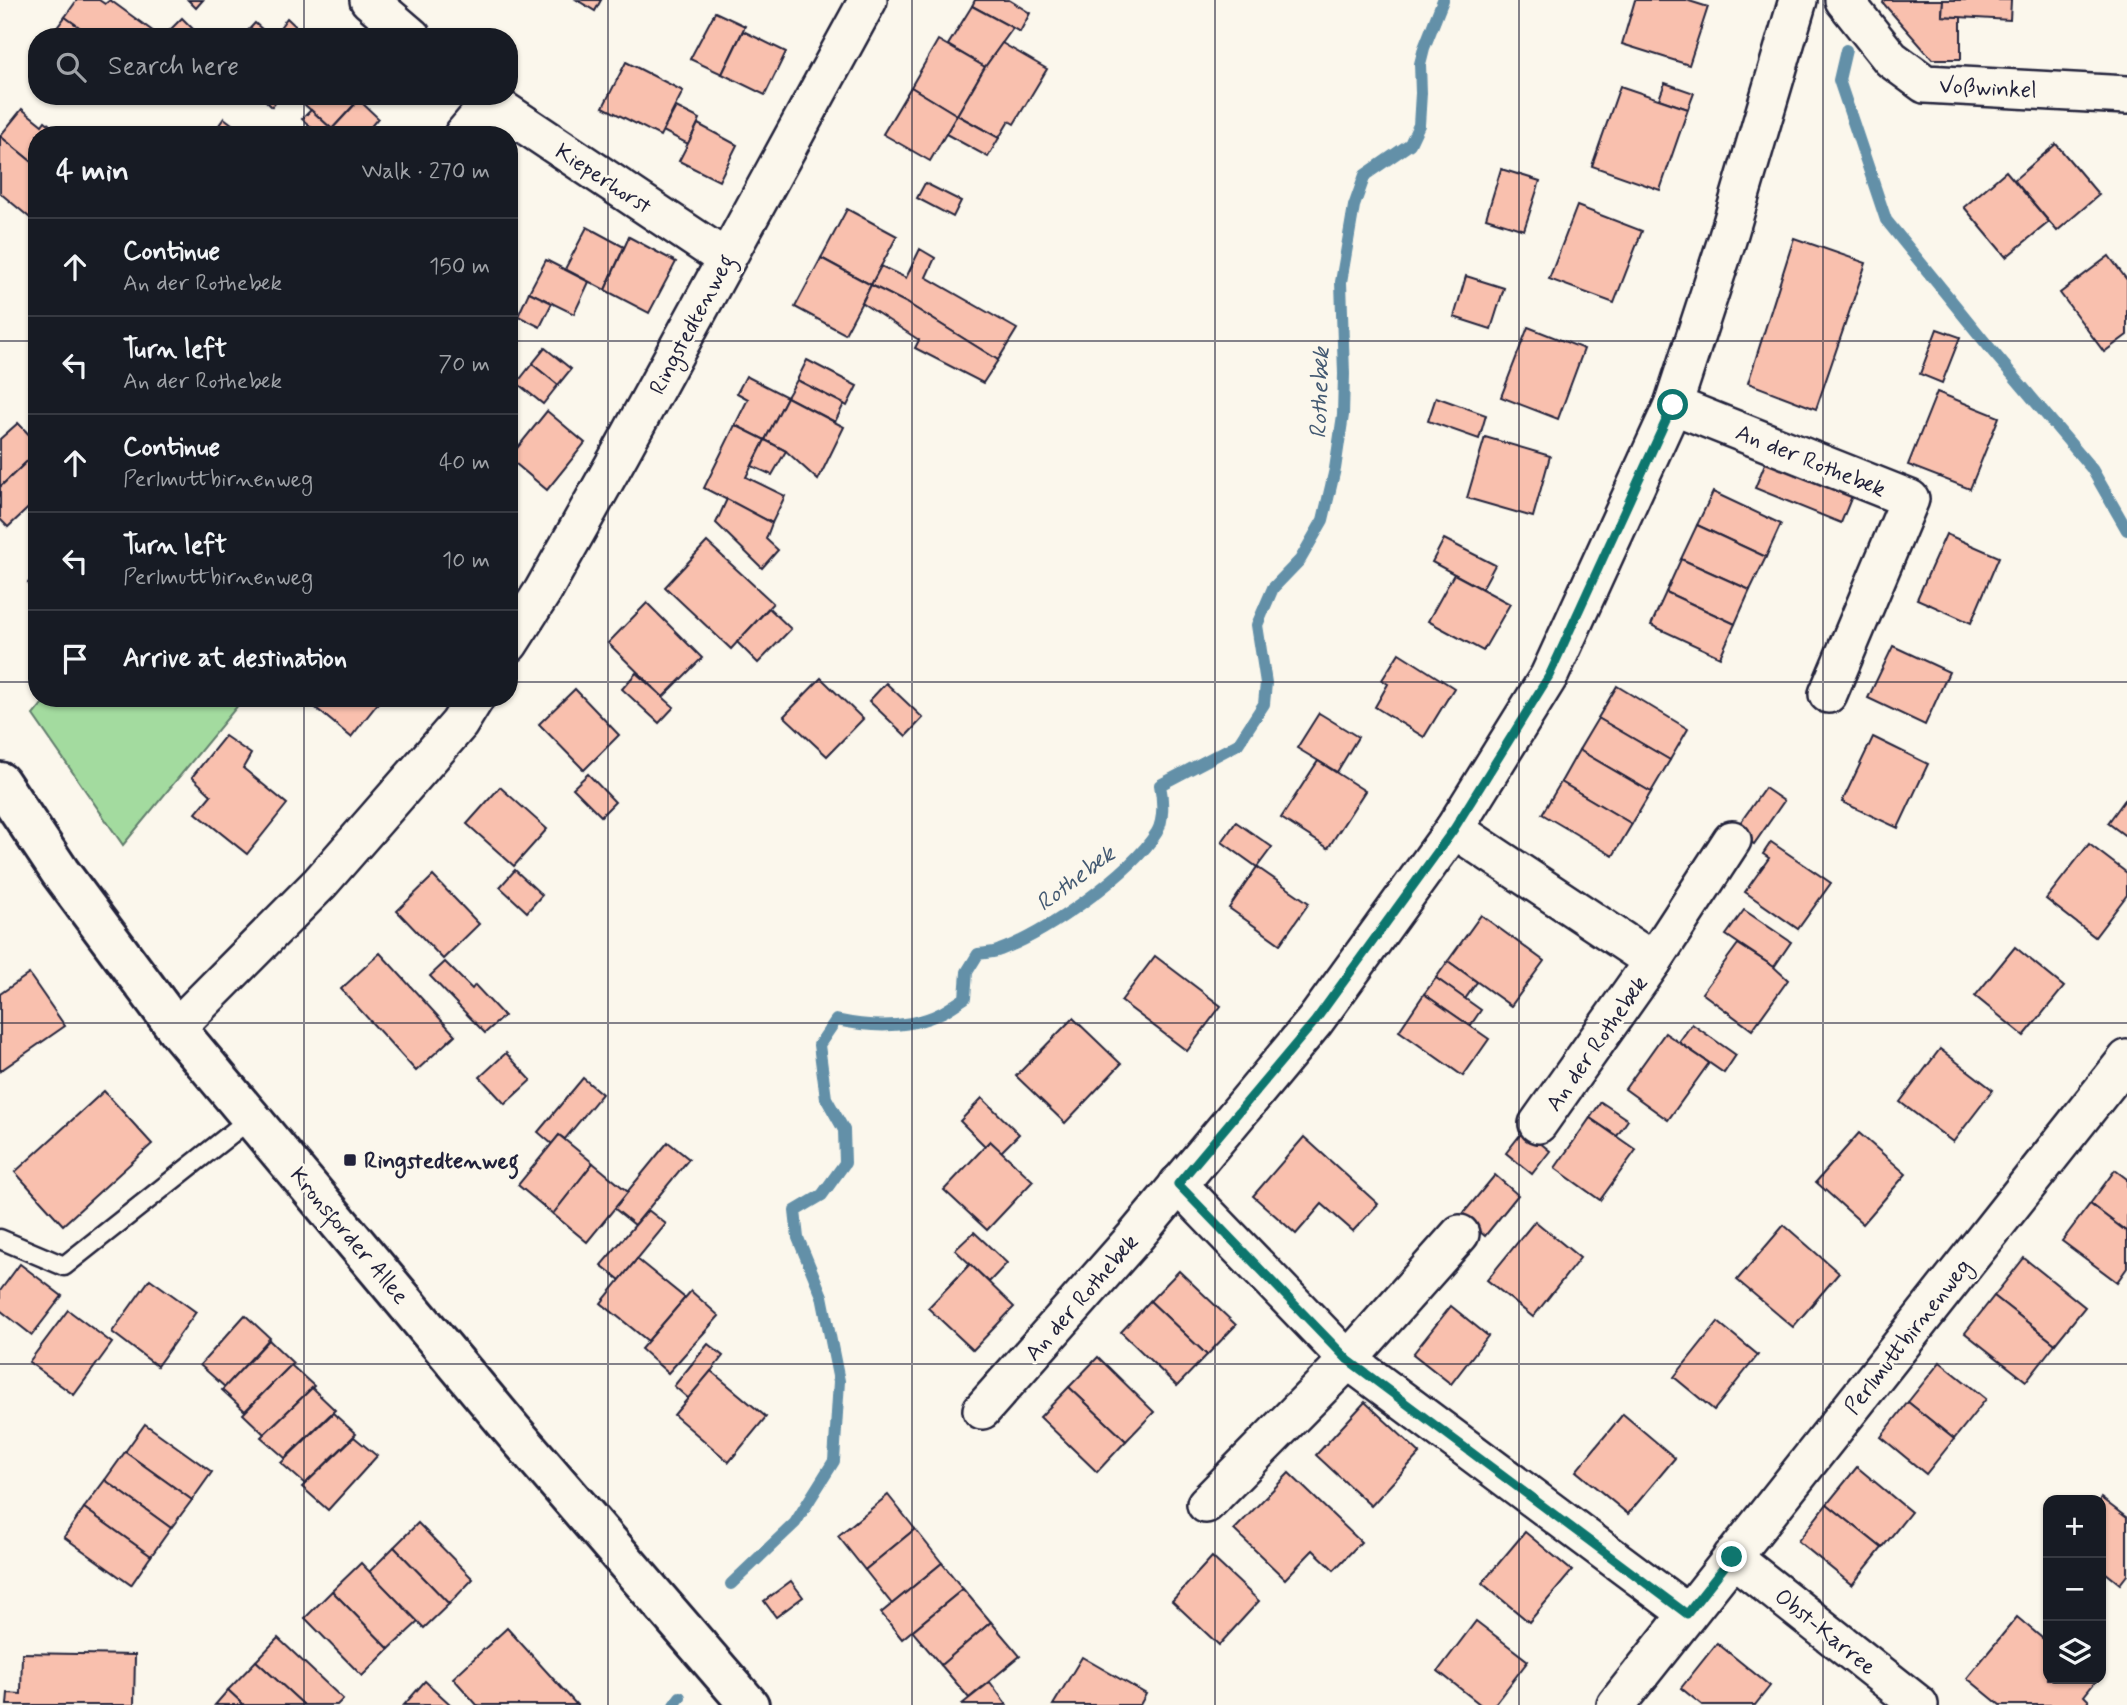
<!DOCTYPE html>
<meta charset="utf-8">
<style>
:root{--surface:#171b24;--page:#242831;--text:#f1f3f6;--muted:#9ea1a6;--line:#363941}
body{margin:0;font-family:Mynerve,sans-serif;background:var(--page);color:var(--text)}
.controls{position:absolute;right:21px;bottom:21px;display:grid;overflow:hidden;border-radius:14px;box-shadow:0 2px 5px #0004}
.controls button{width:63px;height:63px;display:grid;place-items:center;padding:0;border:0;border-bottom:2px solid var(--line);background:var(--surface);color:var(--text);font:35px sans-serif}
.stop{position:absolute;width:21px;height:21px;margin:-16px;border:5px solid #0f766e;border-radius:50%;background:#fff}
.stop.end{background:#0f766e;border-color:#fff;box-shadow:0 2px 7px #0008}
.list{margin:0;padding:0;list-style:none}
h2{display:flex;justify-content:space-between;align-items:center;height:91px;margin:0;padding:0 28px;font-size:30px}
h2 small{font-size:23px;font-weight:400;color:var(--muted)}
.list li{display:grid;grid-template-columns:46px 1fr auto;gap:21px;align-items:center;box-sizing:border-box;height:98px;padding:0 28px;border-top:2px solid var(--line)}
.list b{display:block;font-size:26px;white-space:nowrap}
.list p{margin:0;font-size:23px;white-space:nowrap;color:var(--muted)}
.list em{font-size:23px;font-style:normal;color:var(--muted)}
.icon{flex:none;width:38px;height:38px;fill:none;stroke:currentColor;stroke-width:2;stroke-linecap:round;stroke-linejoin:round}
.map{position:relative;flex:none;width:2127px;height:1705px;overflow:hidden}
.search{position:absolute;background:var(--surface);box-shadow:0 2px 5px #0004;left:28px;top:28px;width:490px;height:77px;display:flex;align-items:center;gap:18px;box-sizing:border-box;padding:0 24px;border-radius:28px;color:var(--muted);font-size:26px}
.panel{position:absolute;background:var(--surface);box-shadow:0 2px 5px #0004;left:28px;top:126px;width:490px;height:581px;border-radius:28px}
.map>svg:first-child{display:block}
.green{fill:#a3db9f;stroke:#627e6d;stroke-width:2}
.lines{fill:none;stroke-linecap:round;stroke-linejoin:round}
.stream{stroke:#6490a8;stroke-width:12}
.building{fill:#f9c0ae;stroke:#22223b;stroke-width:2}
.service-casing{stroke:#22223b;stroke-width:23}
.minor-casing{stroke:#22223b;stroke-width:42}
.secondary-casing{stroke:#22223b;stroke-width:44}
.service{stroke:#fbf7ec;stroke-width:18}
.minor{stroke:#fbf7ec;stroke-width:37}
.secondary{stroke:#fbf7ec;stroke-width:38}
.route{stroke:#0f766e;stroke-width:9}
.grid{fill:none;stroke:#22223b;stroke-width:2;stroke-opacity:0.55}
.poi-dot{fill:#22223b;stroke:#fbf7ec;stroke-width:2.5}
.labels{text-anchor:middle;stroke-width:6;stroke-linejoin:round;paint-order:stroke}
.street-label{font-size:23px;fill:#22223b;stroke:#fbf7ec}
.poi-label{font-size:23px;font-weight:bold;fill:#22223b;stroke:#fbf7ec;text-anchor:start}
.water-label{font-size:24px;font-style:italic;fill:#435972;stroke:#fbf7ec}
</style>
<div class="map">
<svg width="2127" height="1705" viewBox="0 0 2127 1705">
<rect width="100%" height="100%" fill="#fbf7ec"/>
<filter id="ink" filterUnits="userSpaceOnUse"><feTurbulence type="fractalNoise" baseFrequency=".0143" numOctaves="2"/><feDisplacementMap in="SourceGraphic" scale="14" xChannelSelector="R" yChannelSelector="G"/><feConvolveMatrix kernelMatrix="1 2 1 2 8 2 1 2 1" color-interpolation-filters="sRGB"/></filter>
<g filter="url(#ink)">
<polygon class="green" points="47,698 244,698 123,845 33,715"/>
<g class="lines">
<g class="stream">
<polyline points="1846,50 1839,80 1886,220 1989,347 2092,469 2127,530"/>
<path d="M731,1584L795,1523L834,1461L839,1381L822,1296L798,1238L795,1211L822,1195L845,1163L844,1130L826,1098L819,1045L836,1020C869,1027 909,1029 941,1013C949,1009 957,1003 965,998L967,972L978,954C985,953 993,953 1000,950C1046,933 1131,874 1157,832C1164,820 1163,799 1160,785L1238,744L1264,704L1266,683L1257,625L1273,588L1300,560L1323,520L1335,469L1343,415L1344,374L1341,282L1354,206L1365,175L1410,144L1419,125L1421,93L1420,64L1424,48L1443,0"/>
<polyline points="674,1705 680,1697"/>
</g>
</g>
<g class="building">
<polygon points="77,0 99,0 105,4 110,0 154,32 151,37 93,37 65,17"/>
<polygon points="188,0 203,0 196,8"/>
<polygon points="577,0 601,0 595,11"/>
<polygon points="975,0 1009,0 1030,13 1020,32 972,6"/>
<polygon points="1635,0 1686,0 1708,7 1689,65 1622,44"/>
<polygon points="1884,0 1943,0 1942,16 1961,17 1961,59 1932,59 1883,3"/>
<polygon points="1943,0 2011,0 2010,20 1942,16"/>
<polygon points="972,6 1013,28 985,67 948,45"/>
<polygon points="715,12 745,26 722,74 690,59"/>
<polygon points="65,17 93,37 50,37"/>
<polygon points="182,18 201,37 173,37 168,32"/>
<polygon points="287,18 307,37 273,37"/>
<polygon points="255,23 271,37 242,37"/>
<polygon points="743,31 786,52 765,95 722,74"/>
<polygon points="938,40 985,67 957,115 911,87"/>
<polygon points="1002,43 1047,69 1014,124 1009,121 999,138 957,115 985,67"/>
<polygon points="626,62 683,91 660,136 603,107"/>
<polygon points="1665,83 1694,93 1688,109 1659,99"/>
<polygon points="1620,86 1688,109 1660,190 1592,166"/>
<polygon points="911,87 957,115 930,161 883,134"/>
<polygon points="261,96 281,96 272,107"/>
<polygon points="295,96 362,96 332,129"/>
<polygon points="359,100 378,118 364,135 320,135 302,119 311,110 332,129"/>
<polygon points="676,107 700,119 688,144 663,131"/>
<polygon points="22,109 42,125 45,121 62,135 37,135 37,166 0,136"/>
<polygon points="957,115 999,138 988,157 946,134"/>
<polygon points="224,118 244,133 248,128 257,135 212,135"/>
<polygon points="698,124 737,145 719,181 679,161"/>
<polygon points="0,136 37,166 35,222 0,193"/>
<polygon points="2056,144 2099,195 2057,231 2014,180"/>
<polygon points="1501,169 1540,181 1524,230 1486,218"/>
<polygon points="2006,171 2049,222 2006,257 1964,207"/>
<polygon points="925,183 961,201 953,217 917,198"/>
<polygon points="1577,206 1642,231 1614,303 1549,279"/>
<polygon points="847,209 897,236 871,285 821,258"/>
<polygon points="587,227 624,247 605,290 565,269"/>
<polygon points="629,237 676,262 649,313 605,290"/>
<polygon points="1794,238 1866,263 1816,409 1748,383"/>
<polygon points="920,249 935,258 926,277 1017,329 998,360 907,303 871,285 881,266 906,278"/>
<polygon points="2109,256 2127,280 2127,335 2104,352 2060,293"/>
<polygon points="821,258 871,285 845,334 795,307"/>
<polygon points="546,260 589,282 574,314 529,292"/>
<polygon points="1466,276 1504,288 1491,329 1454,317"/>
<polygon points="871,285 907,303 998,360 983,383 915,348 919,340 862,303"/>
<polygon points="529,292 552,303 540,327 518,316"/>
<polygon points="1528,327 1584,349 1558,419 1501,397"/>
<polygon points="1937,329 1960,337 1942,383 1920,374"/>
<polygon points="545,348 571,369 558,385 532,364"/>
<polygon points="807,360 857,386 847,406 797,380"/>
<polygon points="532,364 558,385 543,404 517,383"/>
<polygon points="37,376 37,392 29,386"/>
<polygon points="746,376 787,397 765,440 735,425 748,399 737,393"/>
<polygon points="797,380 844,404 835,422 787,397"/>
<polygon points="1937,392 1999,417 1970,489 1908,465"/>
<polygon points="787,397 844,427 818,480 786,451 765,440"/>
<polygon points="1436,397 1486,415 1479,439 1428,421"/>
<polygon points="547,411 585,443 547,490 509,458"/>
<polygon points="18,423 37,443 37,452 0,487 0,439"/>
<polygon points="735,425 765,440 746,477 785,496 772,523 704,488"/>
<polygon points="1485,437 1550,456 1533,517 1467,498"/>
<polygon points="765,440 786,451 772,475 752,466"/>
<polygon points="37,452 37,500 8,527 0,519 0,487"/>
<polygon points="1766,461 1852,496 1841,523 1755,488"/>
<polygon points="1713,492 1781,524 1766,557 1697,525"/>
<polygon points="727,499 772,523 766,539 778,550 762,568 716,523"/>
<polygon points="1697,525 1766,557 1750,590 1681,559"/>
<polygon points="1946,534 1999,557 1971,623 1917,599"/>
<polygon points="1444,539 1495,565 1482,589 1432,562"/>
<polygon points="707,542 773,603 731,649 665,587"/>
<polygon points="1681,559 1750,590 1735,624 1666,592"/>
<polygon points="37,574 37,592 28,583"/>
<polygon points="1454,574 1510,604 1483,651 1428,621"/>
<polygon points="1666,592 1735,624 1720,657 1651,625"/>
<polygon points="647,603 702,658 663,697 608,643"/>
<polygon points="769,608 791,629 758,663 737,642"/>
<polygon points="1893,646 1949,672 1925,725 1868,698"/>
<polygon points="1399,653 1454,688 1424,737 1375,707 1388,684 1382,680"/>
<polygon points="636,673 674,707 659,723 622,689"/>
<polygon points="821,678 863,719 827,756 784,716"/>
<polygon points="886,683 923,718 906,736 869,701"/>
<polygon points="1617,686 1688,729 1670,760 1598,718"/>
<polygon points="575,689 619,735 584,770 539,724"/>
<polygon points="316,698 382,698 351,737 311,704"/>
<polygon points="1319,713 1358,737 1337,772 1297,748"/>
<polygon points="1598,718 1670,760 1651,792 1579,750"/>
<polygon points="225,736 251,754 243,768 287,804 247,854 196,813 211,795 192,777"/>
<polygon points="1873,737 1928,764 1898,828 1842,802"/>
<polygon points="1579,750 1651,792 1632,824 1561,782"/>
<polygon points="1318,761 1365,791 1328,848 1281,818"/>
<polygon points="588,774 615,802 601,816 573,788"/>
<polygon points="1561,782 1632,824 1613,856 1542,814"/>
<polygon points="500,787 547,829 514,866 467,824"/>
<polygon points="1765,788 1784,801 1754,844 1735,830"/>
<polygon points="2127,797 2127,837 2108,823"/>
<polygon points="1236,822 1272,847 1257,867 1222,842"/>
<polygon points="1771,842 1831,883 1798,929 1745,892 1769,858 1763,854"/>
<polygon points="2089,844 2127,873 2127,895 2095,937 2046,899"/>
<polygon points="1257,867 1309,903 1280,944 1229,908"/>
<polygon points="515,870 542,895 527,912 500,887"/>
<polygon points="433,876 479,924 443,959 397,911"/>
<polygon points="1744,910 1791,942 1774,967 1726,935"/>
<polygon points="1481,915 1544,961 1511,1006 1448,961"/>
<polygon points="1738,944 1774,967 1788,980 1752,1030 1702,993"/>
<polygon points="2015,947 2064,987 2024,1036 1975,996"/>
<polygon points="380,953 455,1035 416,1071 341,989"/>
<polygon points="1155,956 1221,1006 1187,1051 1121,1001"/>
<polygon points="1448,961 1477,982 1465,999 1436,978"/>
<polygon points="445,962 472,989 475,985 504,1016 485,1033 430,976"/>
<polygon points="29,974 65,1026 0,1071 0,994"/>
<polygon points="1436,978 1481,1010 1470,1026 1424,994"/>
<polygon points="1424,994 1489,1039 1463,1076 1399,1031"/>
<polygon points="1073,1018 1121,1064 1065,1123 1016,1076"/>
<polygon points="1692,1024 1736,1055 1724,1073 1679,1042"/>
<polygon points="1665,1033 1709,1063 1668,1120 1625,1089"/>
<polygon points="1940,1049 1993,1090 1953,1142 1900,1102"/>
<polygon points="506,1053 531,1080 505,1104 480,1077"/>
<polygon points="583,1078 602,1094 565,1139 559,1135 552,1144 538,1132"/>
<polygon points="104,1091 152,1144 63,1225 15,1172"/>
<polygon points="982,1098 1019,1134 1001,1152 990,1141 985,1146 960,1121"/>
<polygon points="1601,1102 1628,1120 1617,1136 1590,1118"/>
<polygon points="1590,1118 1636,1150 1600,1200 1555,1168"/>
<polygon points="1524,1130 1550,1151 1532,1174 1506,1153"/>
<polygon points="1859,1133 1906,1174 1863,1224 1816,1182"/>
<polygon points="559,1135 593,1163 553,1214 518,1185"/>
<polygon points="1304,1137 1378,1204 1353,1231 1322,1204 1296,1234 1253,1196"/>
<polygon points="990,1141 1033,1181 987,1230 944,1190"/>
<polygon points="668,1142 689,1159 635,1225 614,1208"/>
<polygon points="593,1163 628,1192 587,1242 553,1214"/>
<polygon points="2115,1170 2127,1179 2127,1232 2090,1204"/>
<polygon points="1495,1175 1518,1195 1485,1236 1461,1216"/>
<polygon points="2090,1204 2127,1232 2127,1268 2117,1282 2062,1241"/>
<polygon points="648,1210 666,1224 620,1280 601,1265"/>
<polygon points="1535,1221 1580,1258 1533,1317 1487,1280"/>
<polygon points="1784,1225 1839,1273 1793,1327 1737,1280"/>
<polygon points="974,1232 1007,1263 989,1282 955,1250"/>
<polygon points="2024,1258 2085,1307 2055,1344 1994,1296"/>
<polygon points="637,1259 685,1298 648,1341 601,1303"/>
<polygon points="20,1264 62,1296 32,1335 0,1310 0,1291"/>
<polygon points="970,1264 1014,1307 973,1350 928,1308"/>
<polygon points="1179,1271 1236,1325 1207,1355 1150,1301"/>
<polygon points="150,1279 196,1312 157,1366 112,1332"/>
<polygon points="691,1291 719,1316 668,1373 641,1349"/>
<polygon points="1994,1296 2055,1344 2026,1381 1965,1333"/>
<polygon points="1150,1301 1207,1355 1177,1386 1121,1332"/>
<polygon points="1451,1306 1488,1336 1451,1384 1413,1354"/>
<polygon points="68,1310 112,1343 74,1395 29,1362"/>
<polygon points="245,1315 270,1338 225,1387 200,1365"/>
<polygon points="1718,1322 1758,1355 1714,1410 1674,1377"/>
<polygon points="269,1340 293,1363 245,1411 222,1390"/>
<polygon points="708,1344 723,1356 689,1399 674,1386"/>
<polygon points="1098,1357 1154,1412 1126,1441 1069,1387"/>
<polygon points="1940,1362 1986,1399 1954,1439 1908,1402"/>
<polygon points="291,1365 314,1386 264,1434 243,1414"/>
<polygon points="711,1371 766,1417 729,1462 674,1415"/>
<polygon points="1069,1387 1126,1441 1097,1472 1040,1417"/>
<polygon points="312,1388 335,1410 285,1458 261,1437"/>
<polygon points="1365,1402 1420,1453 1371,1506 1316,1455"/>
<polygon points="1908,1402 1954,1439 1926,1474 1881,1437"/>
<polygon points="333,1413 356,1434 305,1484 281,1463"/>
<polygon points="1623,1414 1675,1458 1628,1514 1576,1471"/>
<polygon points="145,1424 212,1472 192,1500 125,1452"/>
<polygon points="354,1437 377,1456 328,1510 302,1487"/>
<polygon points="125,1452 192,1500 171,1528 105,1480"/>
<polygon points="1857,1467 1911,1512 1882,1548 1827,1504"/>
<polygon points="1289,1473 1361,1542 1334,1570 1313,1550 1285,1579 1234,1530"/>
<polygon points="105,1480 171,1528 151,1556 84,1508"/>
<polygon points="888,1495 915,1529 865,1570 838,1536"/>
<polygon points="2101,1498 2127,1518 2127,1575 2120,1584 2101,1569 2100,1500"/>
<polygon points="1827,1504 1882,1548 1852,1585 1798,1541"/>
<polygon points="84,1508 151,1556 131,1585 64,1537"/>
<polygon points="418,1523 473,1579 449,1604 394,1547"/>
<polygon points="915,1529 942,1563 892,1604 865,1570"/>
<polygon points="1525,1532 1572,1571 1529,1622 1482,1583"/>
<polygon points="394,1547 449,1604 424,1628 369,1572"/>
<polygon points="1212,1557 1259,1601 1219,1645 1172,1601"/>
<polygon points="361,1563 418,1622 389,1649 332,1591"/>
<polygon points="942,1563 963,1589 902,1639 881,1613"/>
<polygon points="791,1581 803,1597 776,1617 764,1601"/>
<polygon points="963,1589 991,1622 941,1665 912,1631"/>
<polygon points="332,1591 389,1649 362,1676 305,1618"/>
<polygon points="2017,1617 2048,1643 2048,1679 2091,1679 2095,1682 2084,1696 2089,1701 2085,1705 2000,1705 1967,1678"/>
<polygon points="1476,1621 1528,1661 1494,1705 1481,1705 1438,1671"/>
<polygon points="991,1622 1020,1656 969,1698 941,1665"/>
<polygon points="507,1628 577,1705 477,1705 453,1678"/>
<polygon points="278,1638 343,1699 337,1705 304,1705 256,1661"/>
<polygon points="1717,1643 1770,1686 1755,1705 1702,1705 1681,1688"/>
<polygon points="22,1653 135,1655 134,1705 7,1705 8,1693 21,1694"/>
<polygon points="1082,1657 1146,1694 1140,1705 1053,1705"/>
<polygon points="256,1661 304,1705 244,1705 228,1690"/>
<polygon points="425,1681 451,1705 404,1705"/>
<polygon points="990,1682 1007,1705 963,1705 962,1704"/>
<polygon points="228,1690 244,1705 215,1705"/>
</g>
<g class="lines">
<g class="service-casing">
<polyline id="service" points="0,1239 64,1266 251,1118"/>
</g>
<g class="minor-casing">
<g id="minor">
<polyline points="369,0 412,37"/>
<polyline points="1844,0 1891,59 1925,84 2127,95"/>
<polyline points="482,96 726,259"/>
<polyline points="463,135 490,103"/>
<polyline points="1673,405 1910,499 1828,694"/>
<polyline points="509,644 543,591 621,452 868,0"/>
<polyline points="1454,829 1653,961"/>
<polyline points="176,1028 320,883 459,724 475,698"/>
<polyline points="1538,1124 1653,961 1732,840"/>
<polyline points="1178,1184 1348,1360 1687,1613"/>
<polyline points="982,1410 1135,1237 1315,1021 1454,829 1549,676 1673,405 1727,240 1798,0"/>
<polyline points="1206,1504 1348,1360 1460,1234"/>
<polyline points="1732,1557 1919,1705"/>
<polyline points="1616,1705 2127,1059"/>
</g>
</g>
<g class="secondary-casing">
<polyline id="secondary" points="0,782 60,872 176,1028 512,1430 749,1705"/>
</g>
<use href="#service" class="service"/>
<use href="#minor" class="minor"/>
<use href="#secondary" class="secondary"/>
</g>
</g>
<g class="lines" filter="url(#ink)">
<polyline class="route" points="1673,405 1549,676 1454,829 1315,1021 1178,1184 1348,1360 1687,1614 1732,1557"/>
</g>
<path class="grid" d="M304,0V37M608,0V1705M912,0V1705M1215,0V1705M1519,0V1705M1823,0V1705M304,96V135M0,341H37M509,341H2127M0,682H37M509,682H2127M304,698V1705M0,1023H2127M0,1364H2127"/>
<rect class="poi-dot" x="343" y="1153" width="14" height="14" rx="3.5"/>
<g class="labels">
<g class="street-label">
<text transform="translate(1988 87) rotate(3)" y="8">Voßwinkel</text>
<text transform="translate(604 178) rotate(33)" y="8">Kieperhorst</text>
<text transform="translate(691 324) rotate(-62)" y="8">Ringstedtenweg</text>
<text transform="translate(1811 460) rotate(22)" y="8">An der Rothebek</text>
<text transform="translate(1596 1043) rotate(-55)" y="8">An der Rothebek</text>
<text transform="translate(350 1235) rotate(50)" y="8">Kronsforder Allee</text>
<text transform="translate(1081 1297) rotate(-49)" y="8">An der Rothebek</text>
<text transform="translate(1907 1336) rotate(-52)" y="8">Perlmuttbirnenweg</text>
<text transform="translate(1826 1631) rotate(39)" y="8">Obst-Karree</text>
</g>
<g class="poi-label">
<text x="364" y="1168">Ringstedtenweg</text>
</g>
<g class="water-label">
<text transform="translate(1319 393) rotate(-88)" y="8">Rothebek</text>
<text transform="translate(1075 878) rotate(-37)" y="8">Rothebek</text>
</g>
</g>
</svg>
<div class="controls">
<button>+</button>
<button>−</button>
<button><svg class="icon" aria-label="layers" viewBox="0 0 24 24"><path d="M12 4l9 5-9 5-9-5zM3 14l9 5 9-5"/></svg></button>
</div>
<div class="stop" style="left:1673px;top:405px"></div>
<div class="stop end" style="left:1732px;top:1557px"></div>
<div class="search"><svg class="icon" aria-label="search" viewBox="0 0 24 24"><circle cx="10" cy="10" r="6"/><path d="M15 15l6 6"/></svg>Search here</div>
<section class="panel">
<h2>4 min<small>Walk · 270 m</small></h2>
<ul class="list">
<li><svg class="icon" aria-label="ahead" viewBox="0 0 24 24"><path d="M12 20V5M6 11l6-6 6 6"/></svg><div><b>Continue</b><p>An der Rothebek</p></div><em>150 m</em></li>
<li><svg class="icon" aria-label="left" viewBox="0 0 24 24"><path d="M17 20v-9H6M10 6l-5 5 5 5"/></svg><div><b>Turn left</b><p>An der Rothebek</p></div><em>70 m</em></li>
<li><svg class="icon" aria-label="ahead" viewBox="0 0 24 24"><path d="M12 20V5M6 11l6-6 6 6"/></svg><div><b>Continue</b><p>Perlmuttbirnenweg</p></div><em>40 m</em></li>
<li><svg class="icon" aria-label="left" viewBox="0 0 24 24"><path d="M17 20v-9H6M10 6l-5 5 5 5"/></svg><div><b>Turn left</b><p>Perlmuttbirnenweg</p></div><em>10 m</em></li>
<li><svg class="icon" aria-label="arrive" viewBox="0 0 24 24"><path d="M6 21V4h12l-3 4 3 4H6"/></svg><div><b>Arrive at destination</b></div></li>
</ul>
</section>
</div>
